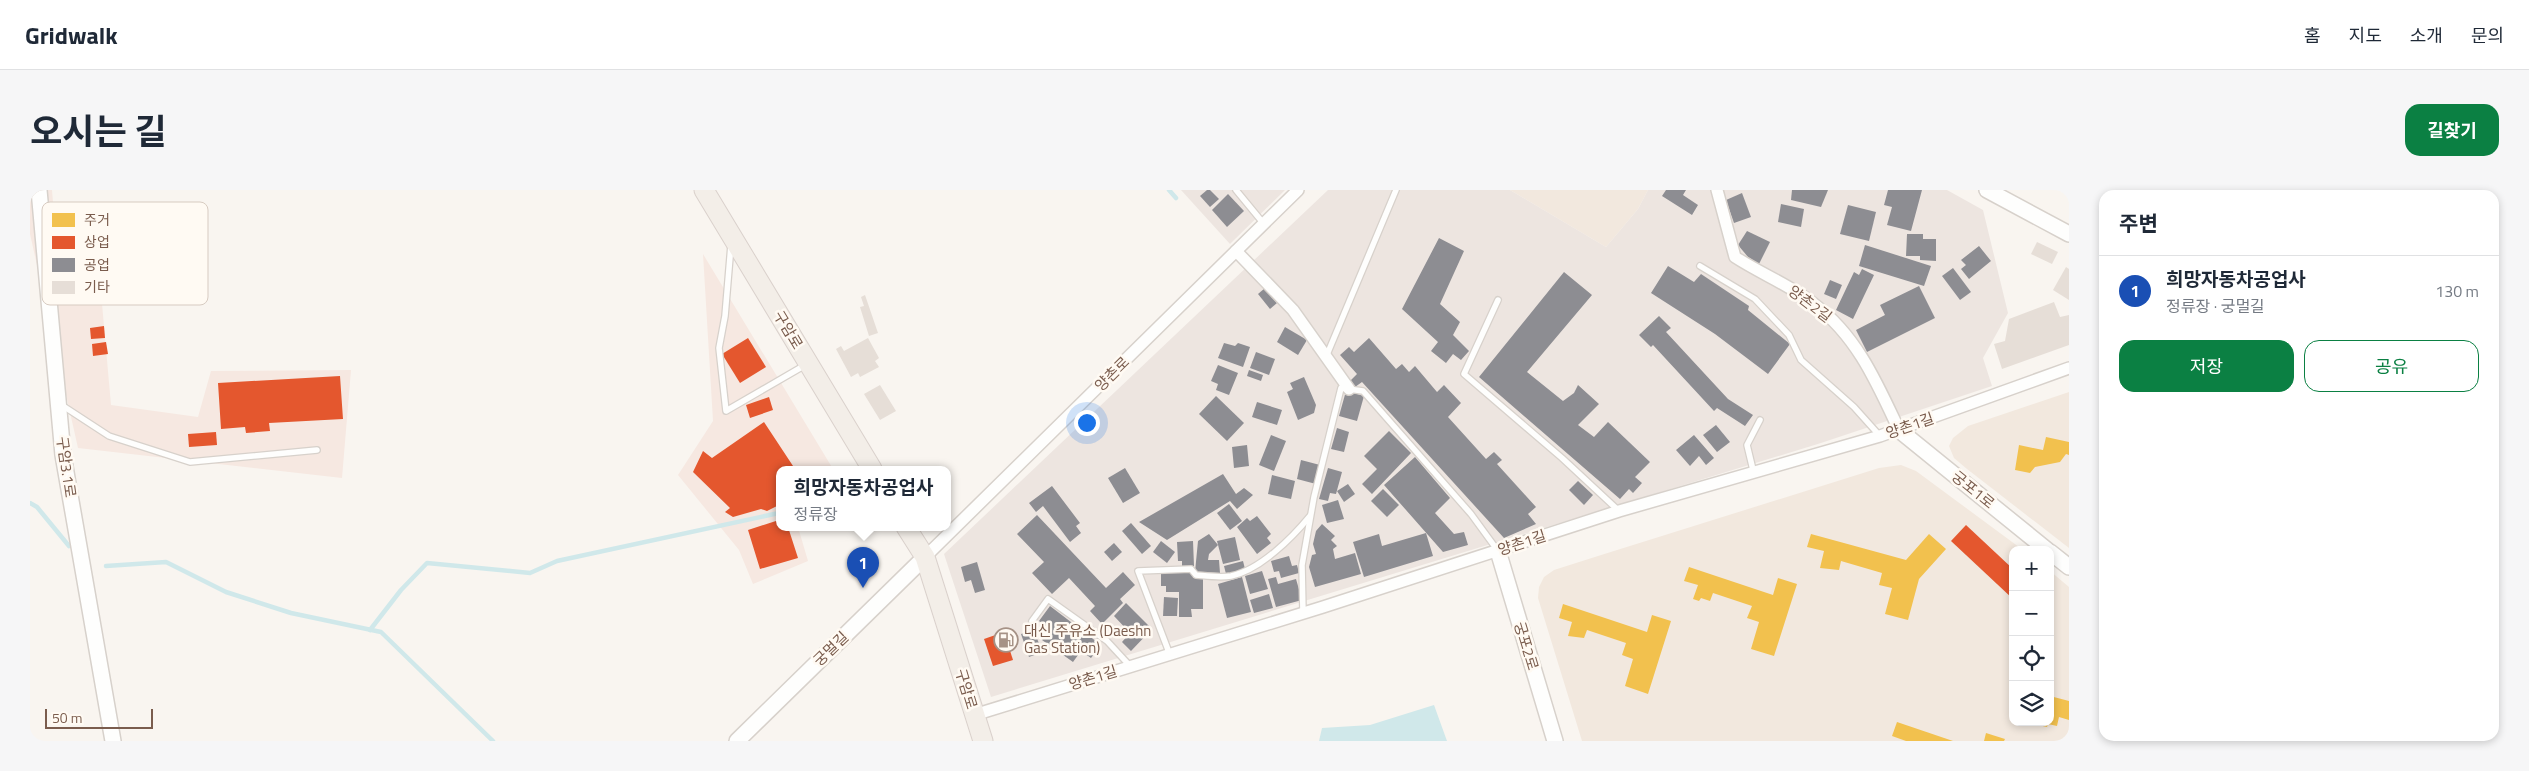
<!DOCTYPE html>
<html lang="ko">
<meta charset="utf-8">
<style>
:root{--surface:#fff;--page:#f6f6f7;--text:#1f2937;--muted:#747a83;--line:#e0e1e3;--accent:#0b8043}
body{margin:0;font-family:"Titillium Web","Noto Sans KR",sans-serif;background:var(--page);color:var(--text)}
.controls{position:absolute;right:15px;bottom:15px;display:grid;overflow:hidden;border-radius:10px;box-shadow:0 2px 8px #0003}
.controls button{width:45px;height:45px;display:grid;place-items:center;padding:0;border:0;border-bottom:1px solid var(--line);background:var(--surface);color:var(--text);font:25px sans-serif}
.scale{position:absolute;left:15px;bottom:12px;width:108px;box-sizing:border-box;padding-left:5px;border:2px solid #7a5c4d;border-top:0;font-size:14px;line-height:18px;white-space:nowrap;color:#7a5c4d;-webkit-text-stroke:4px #fffaf3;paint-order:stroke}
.you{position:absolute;left:1056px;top:232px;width:18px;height:18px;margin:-12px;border:4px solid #fff;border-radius:50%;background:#1a73e8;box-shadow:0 0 0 8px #1a73e833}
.badge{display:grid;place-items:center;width:32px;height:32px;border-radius:50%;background:var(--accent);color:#fff;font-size:16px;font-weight:700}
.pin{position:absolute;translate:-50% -41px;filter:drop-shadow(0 1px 2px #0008)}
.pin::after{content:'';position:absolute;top:26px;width:18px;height:15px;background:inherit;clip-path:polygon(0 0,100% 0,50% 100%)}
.popup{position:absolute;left:746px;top:276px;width:175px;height:65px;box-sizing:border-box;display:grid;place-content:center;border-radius:10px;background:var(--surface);filter:drop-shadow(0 1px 4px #0005);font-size:16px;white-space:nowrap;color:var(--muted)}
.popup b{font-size:19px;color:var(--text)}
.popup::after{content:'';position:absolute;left:50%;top:100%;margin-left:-10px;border:10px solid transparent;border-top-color:var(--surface)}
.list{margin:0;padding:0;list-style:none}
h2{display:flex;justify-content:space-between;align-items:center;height:65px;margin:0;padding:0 20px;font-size:21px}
h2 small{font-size:16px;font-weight:400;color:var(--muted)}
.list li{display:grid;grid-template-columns:32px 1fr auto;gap:15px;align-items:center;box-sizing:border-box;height:70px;padding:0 20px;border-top:1px solid var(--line)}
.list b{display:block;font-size:19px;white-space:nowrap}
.list p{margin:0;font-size:16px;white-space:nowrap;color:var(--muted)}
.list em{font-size:16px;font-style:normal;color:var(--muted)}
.actions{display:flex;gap:10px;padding:15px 20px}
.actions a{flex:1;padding:11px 0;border:1px solid var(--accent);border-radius:15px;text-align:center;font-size:18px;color:var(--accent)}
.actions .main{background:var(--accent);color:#fff}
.icon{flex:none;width:28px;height:28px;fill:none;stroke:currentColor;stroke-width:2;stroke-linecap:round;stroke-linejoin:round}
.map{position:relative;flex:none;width:2039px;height:551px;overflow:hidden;border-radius:15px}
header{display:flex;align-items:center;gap:30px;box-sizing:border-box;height:70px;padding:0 25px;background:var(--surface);border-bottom:1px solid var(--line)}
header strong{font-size:24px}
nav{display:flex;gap:28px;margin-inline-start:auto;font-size:18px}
.intro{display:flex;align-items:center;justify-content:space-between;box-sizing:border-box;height:120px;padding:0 30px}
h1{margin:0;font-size:35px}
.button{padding:12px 22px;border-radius:15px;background:var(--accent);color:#fff;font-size:18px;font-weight:700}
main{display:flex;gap:30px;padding:0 30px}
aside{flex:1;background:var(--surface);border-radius:15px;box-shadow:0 2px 8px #0003}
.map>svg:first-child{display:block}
.residential{fill:#f2e8de}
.commercial{fill:#f6e8e1}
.industrial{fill:#ede5e0}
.water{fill:#d0e8ea}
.homes{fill:#f2c14e}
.shops{fill:#e4572e}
.industry{fill:#8d8d92}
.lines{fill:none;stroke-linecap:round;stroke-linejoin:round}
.stream{stroke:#d0e8ea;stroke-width:4.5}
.building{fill:#e6ded7}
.service-casing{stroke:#d7d1cb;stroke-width:8}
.minor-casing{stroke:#d7d1cb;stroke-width:14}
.tertiary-casing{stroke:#d7d1cb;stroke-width:18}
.primary-casing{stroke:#dad1cc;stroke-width:21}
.service{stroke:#fefefd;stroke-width:5.5}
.minor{stroke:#fefefd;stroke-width:11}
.tertiary{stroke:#fefefd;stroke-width:15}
.primary{stroke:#f3eee8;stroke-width:19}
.labels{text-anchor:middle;stroke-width:5;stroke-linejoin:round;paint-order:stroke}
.street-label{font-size:15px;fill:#7a5c4d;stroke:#fffaf3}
.poi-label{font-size:15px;fill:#7a5c4d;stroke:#fffaf3;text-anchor:start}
.key{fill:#fffaf3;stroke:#d7cbc1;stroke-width:1}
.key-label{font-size:14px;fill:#7a5c4d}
</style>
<header>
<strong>Gridwalk</strong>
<nav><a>홈</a><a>지도</a><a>소개</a><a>문의</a></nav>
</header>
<div class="intro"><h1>오시는 길</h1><a class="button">길찾기</a></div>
<main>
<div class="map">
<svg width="2039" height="551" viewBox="0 0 2039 551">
<rect width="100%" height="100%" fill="#f9f5f0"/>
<g class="residential">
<polygon points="1480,0 1618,0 1608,19 1576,57"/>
<polygon points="2039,202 2039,358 1937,279 1924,268 1919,256 1923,248 1938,236"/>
<polygon points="1871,275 1886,281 1993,360 1983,360 1983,532 2020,532 2020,381 2039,397 2039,551 1552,551 1508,408 1509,397 1514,387 1524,380 1568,366 1849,278"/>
</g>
<g class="commercial">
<polygon points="0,0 22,0 25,36 66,46 81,215 168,227 181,181 321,180 312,288 48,258 0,44"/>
<polygon points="673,64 803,279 749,279 749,337 768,337 778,371 723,394 709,360 648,285 683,231"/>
</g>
<g class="industrial">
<polygon points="1151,0 1255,0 1200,54"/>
<polygon points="1298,0 1480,0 1576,57 1608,19 1618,0 1917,0 1953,20 1978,123 1953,168 1962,196 1791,253 961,507 914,364"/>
</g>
<polygon class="water" points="1404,515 1417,551 1289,551 1292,538 1340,535"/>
<g class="homes">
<polygon points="2016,247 2039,252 2039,265 2036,264 2030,272 2005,277 2000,283 1985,280 1989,255 2013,260"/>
<polygon points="1781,344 1876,370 1899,344 1916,359 1889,389 1878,430 1855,424 1862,398 1849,395 1852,383 1811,371 1809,380 1790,378 1794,361 1777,357"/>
<polygon points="1659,377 1743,405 1748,388 1767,394 1744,466 1721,459 1729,432 1717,428 1722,416 1683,403 1680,411 1671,408 1669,411 1663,409 1668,395 1654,391"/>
<polygon points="1533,414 1617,442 1622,425 1641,431 1618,504 1595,496 1603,469 1592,465 1596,453 1557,440 1554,448 1538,446 1542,432 1529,428"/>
<polygon points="2020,506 2039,511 2039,530 2029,527 2027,536 2018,534 2017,537 2008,535 2009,532 2020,532"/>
<polygon points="1867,532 1923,551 1876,551 1862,546"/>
<polygon points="1956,543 1975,549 1974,551 1954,551"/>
</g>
<g class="shops">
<polygon points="74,136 75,148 61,149 60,138"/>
<polygon points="718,148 736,177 710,193 692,164"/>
<polygon points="76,152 78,164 63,166 62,154"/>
<polygon points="310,186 313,229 239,233 240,241 216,243 215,237 191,239 188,193"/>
<polygon points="739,207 743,220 720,228 716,215"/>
<polygon points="734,232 765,279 749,279 749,315 737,321 731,319 703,327 695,322 700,318 663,282 673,261 682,268"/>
<polygon points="186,242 187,255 159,257 158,244"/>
<polygon points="749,330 749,337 758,337 768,368 730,379 718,340"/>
<polygon points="1936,335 1983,379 1983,409 1921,351"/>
<polygon points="974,442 983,470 963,476 954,449"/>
</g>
<g class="industry">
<polygon points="1177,0 1180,0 1189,9 1180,17 1170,6"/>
<polygon points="1636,0 1656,0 1653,5 1668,15 1662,25 1632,6"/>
<polygon points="1762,0 1798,0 1791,17 1761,10"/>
<polygon points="1858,0 1892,0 1881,41 1857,35 1862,17 1854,15"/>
<polygon points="1712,3 1721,27 1704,33 1696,10"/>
<polygon points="1198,4 1214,21 1197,37 1182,20"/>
<polygon points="1751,14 1774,19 1771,37 1748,32"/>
<polygon points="1818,15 1846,22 1839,51 1810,44"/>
<polygon points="1717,41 1740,52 1729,74 1718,67 1708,55"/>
<polygon points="1877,44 1893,44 1893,49 1906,49 1906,71 1890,70 1890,66 1876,66"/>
<polygon points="1409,48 1434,61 1410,114 1430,132 1423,145 1439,161 1431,170 1423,164 1416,173 1401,161 1408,152 1372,119"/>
<polygon points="1835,55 1901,76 1894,96 1829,76"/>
<polygon points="1949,56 1961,71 1939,89 1931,79 1936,75 1931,70"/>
<polygon points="1638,76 1664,92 1671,84 1719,116 1718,120 1760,154 1738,184 1685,144 1621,103"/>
<polygon points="1923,78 1941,102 1930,110 1912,86"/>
<polygon points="1832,79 1844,85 1823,129 1806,120 1824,82 1829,85"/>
<polygon points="1534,82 1562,105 1497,182 1533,211 1544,203 1548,195 1569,214 1548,235 1564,247 1578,232 1620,272 1605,287 1612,293 1603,303 1599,299 1590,309 1449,187"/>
<polygon points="1800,90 1812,95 1806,109 1794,104"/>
<polygon points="1889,96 1905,128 1837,162 1826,140 1855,125 1850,115"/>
<polygon points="1235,98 1247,113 1240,119 1228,104"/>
<polygon points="1629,126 1641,138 1636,142 1698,209 1723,225 1715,236 1687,218 1684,221 1623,155 1621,157 1609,145"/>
<polygon points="1255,137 1277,150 1268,165 1247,152"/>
<polygon points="1339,148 1366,179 1372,174 1379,182 1385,176 1407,202 1414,195 1431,213 1418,227 1456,269 1464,262 1472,270 1467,274 1506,317 1498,324 1506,334 1474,348 1332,192 1325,197 1320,191 1327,184 1310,165 1319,157 1324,162"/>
<polygon points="1194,153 1205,156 1208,153 1220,157 1213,177 1188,168"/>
<polygon points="1226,162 1245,169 1239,185 1220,178"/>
<polygon points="1188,175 1208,183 1199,205 1186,200 1188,194 1181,191"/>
<polygon points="1219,180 1233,185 1231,191 1217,186"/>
<polygon points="1274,187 1286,215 1284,223 1268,230 1257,202 1263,199 1260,193"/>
<polygon points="1316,201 1334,206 1327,231 1309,226"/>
<polygon points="1186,206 1214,233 1197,251 1169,224"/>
<polygon points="1227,212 1252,220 1247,235 1222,227"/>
<polygon points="1686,235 1700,252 1687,262 1673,245"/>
<polygon points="1307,238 1319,242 1314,262 1301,259"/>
<polygon points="1359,241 1381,263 1342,304 1332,294 1347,279 1334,266"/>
<polygon points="1241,245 1256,251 1244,281 1229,275"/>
<polygon points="1664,245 1684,268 1676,275 1669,266 1660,276 1646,260"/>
<polygon points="1217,255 1219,276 1204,278 1202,257"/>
<polygon points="1385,267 1420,308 1405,323 1424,344 1434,342 1438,355 1413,362 1354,295"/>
<polygon points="1271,270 1290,275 1286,294 1267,289"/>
<polygon points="1095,278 1110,303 1093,313 1078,288"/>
<polygon points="1298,278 1312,282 1306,304 1300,303 1298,311 1289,309"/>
<polygon points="1193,284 1206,304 1214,298 1223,305 1207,319 1200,311 1137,350 1109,332"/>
<polygon points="1242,285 1265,291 1261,309 1238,304"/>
<polygon points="1548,291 1563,305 1554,315 1539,300"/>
<polygon points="1318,294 1325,304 1314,312 1307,301"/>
<polygon points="1022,296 1050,333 1046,336 1051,343 1040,352 1013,316 1006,322 999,313"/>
<polygon points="1353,299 1369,315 1357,327 1341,311"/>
<polygon points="1308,310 1314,329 1297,333 1292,315"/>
<polygon points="1199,314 1212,331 1200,340 1187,323"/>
<polygon points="1007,325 1076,398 1093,382 1105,395 1090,409 1093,413 1072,434 1060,421 1065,416 1039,388 1022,404 1002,383 1014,372 987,344"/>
<polygon points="1227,326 1241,344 1237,348 1241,353 1227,364 1207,337 1217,328 1220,331"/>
<polygon points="1101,333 1121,356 1112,364 1092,341"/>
<polygon points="1292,334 1305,346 1301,350 1307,356 1303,359 1305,369 1325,363 1331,384 1285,397 1279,377 1282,365 1286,364 1283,354 1286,341"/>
<polygon points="1396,343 1403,366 1334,387 1323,352 1349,344 1352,356"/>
<polygon points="1179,344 1188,355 1179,364 1178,370 1189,370 1190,383 1165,382 1168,351"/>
<polygon points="1205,347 1210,370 1193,374 1187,351"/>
<polygon points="1131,351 1145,362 1137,373 1123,362"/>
<polygon points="1163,351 1164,376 1152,376 1152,371 1148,371 1147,352"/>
<polygon points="1084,353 1092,362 1082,371 1074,362"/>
<polygon points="1259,366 1262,376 1267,375 1269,383 1251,388 1249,381 1244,382 1241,371"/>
<polygon points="1213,371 1215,379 1196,384 1194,376"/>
<polygon points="947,372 955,400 945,403 941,390 935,392 931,377"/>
<polygon points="1232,381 1238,399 1220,404 1215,386"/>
<polygon points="1131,383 1163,383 1163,388 1173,388 1173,419 1161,419 1162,427 1149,427 1149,402 1136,402 1136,396 1131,396"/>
<polygon points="1212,387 1221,422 1197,428 1188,394"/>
<polygon points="1246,387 1248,394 1266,389 1272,410 1246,417 1238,389"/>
<polygon points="1239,404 1243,418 1224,423 1220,410"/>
<polygon points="1134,407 1148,408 1147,426 1133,426"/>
<polygon points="1096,413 1122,439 1101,461 1092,452 1100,443 1084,426"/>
<polygon points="1020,416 1071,455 1061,468 1051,461 1043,472 1012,450 1020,440 1009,431"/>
<polygon points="1004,440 1012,462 999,467 991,444"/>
</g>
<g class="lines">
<g class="stream">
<polyline points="1139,0 1146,8"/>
<polyline points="0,313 7,317 39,356"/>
<polyline points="76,376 136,372 196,402 261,423 351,442 463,551"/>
<polyline points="340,440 371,400 397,373 500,383 527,371 749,323"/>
</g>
</g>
<g class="building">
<polygon points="2007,52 2028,62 2022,74 2001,64"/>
<polygon points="2036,77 2039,79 2039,110 2023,100"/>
<polygon points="835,105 848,143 839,146 830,117 834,116 831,107"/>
<polygon points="2024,112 2030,127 2039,125 2039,155 1972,179 1964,154 1975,151 1979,129"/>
<polygon points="838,148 849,168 845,171 849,177 830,187 828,183 821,187 806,159 811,156 814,161"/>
<polygon points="850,195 866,221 850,230 834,204"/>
</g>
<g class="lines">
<g class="service-casing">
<g id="service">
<polyline points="1206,0 1234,34"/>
<polyline points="701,55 695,126 689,158 696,221 777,174"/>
<polyline points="1670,76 1725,109 1759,145 1771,170 1824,217 1850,246"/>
<polyline points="1468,110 1434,184 1532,268 1589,321"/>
<polyline points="1296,167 1366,0"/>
<polyline points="30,214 79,246 160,272 287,260"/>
<polyline points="1724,284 1717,255 1730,230"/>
<polyline points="1273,423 1272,375 1284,307 1311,198 1333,201 1441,324 1468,361"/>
<polyline points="1002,431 1018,409 1077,451 1101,477"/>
<path d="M1140,465L1108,381L1161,379L1166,385C1177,386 1190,388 1201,386C1230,380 1262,348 1280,326"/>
</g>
</g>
<g class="minor-casing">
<g id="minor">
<path d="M1687,0L1705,67C1731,84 1760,95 1784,114C1827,146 1847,193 1869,240"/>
<polyline points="1206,61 1263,120 1319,199"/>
<polyline points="895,367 1268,0"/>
<polyline points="944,525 1293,417 1589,321 1850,246 2039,178"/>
</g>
</g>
<g class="tertiary-casing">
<g id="tertiary">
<polyline points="9,0 33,265 83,551"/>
<polyline points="1957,0 2039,44"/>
<polyline points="1869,240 2017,360"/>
<polyline points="1468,361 1525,551"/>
<polyline points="2020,362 2039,377"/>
<polyline points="707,551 895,367"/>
</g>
</g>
<g class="primary-casing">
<g id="primary">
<polyline points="674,0 842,279"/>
<polyline points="876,337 895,367 953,551"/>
</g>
</g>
<use href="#service" class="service"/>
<use href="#minor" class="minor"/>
<use href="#tertiary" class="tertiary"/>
<use href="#primary" class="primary"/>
</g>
<defs>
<g id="fuel-ring" transform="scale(1.25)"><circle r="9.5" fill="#fffaf3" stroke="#a69286" stroke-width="1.5"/><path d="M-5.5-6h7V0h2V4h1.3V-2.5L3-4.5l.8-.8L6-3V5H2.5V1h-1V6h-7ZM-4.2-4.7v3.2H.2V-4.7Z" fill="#a69286"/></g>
</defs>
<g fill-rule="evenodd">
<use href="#fuel-ring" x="976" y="450"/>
</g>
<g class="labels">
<g class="street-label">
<text transform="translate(1780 114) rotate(37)" y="5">양촌2길</text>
<text transform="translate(758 140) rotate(59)" y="5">구암로</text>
<text transform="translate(1082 184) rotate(-45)" y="5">양촌로</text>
<text transform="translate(1880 236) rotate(-19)" y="5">양촌1길</text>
<text transform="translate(36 277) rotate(82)" y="5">구암3.1로</text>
<text transform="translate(1943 300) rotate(39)" y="5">궁포1로</text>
<text transform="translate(1492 353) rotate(-18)" y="5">양촌1길</text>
<text transform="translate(1496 456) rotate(73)" y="5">궁포2로</text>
<text transform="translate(801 459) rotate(-44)" y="5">궁멀길</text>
<text transform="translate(1063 488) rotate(-17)" y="5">양촌1길</text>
<text transform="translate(936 499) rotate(73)" y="5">구암로</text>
</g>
<g class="poi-label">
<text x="994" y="446">대신 주유소 (Daeshn<tspan x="994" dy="17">Gas Station)</tspan></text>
</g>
</g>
<rect x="12" y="12" width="166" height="103" rx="8" class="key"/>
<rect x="22" y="23" width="23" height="14" fill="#f2c14e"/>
<rect x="22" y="46" width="23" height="13" fill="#e4572e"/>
<rect x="22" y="68" width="23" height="14" fill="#8d8d92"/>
<rect x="22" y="91" width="23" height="13" fill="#e6ded7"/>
<g class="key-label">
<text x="54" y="35">주거</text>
<text x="54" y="57">상업</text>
<text x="54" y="80">공업</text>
<text x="54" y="102">기타</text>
</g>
</svg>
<div class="controls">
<button>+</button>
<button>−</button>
<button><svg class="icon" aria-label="locate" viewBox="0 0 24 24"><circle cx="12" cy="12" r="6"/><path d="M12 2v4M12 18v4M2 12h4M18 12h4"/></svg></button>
<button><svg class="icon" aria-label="layers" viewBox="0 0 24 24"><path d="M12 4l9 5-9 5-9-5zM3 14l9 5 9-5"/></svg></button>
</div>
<div class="scale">50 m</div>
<div class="you"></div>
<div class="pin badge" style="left:833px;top:398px;background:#1a4fb4">1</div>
<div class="popup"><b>희망자동차공업사</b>정류장</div>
</div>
<aside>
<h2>주변<small></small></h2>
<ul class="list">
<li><span class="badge" style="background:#1a4fb4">1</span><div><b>희망자동차공업사</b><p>정류장 · 궁멀길</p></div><em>130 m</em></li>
</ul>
<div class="actions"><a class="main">저장</a><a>공유</a></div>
</aside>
</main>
